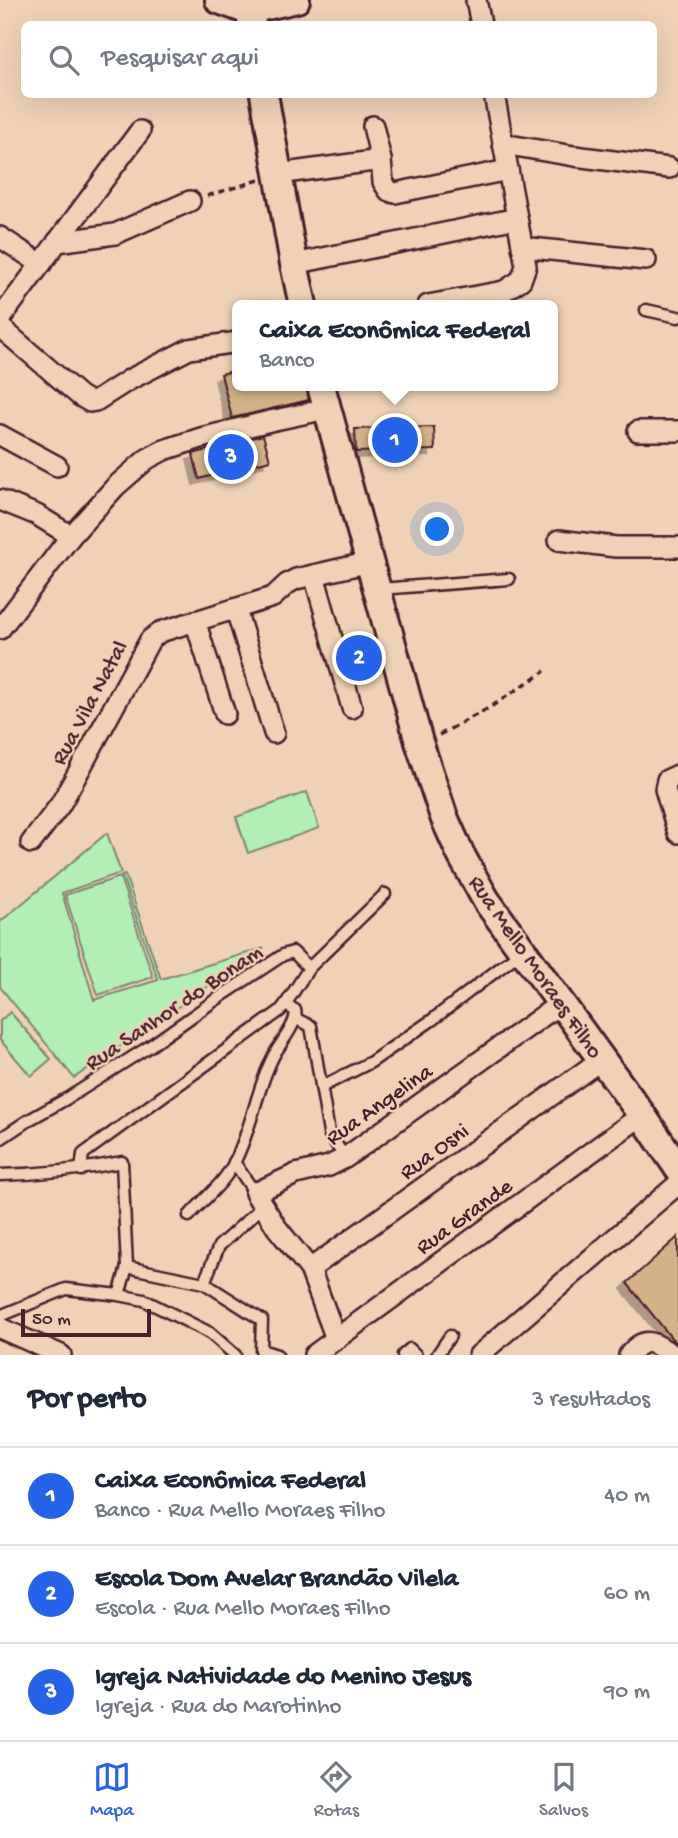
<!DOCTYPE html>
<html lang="pt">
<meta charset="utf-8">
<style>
:root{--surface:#fff;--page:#f2f2f3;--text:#1f2937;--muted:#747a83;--line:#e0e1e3;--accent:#2563eb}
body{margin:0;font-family:"Gochi Hand",sans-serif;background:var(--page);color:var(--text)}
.scale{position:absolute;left:21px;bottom:18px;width:130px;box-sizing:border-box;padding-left:7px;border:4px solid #4a1f2b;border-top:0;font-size:19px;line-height:24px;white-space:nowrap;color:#4a1f2b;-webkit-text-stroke:5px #efd1b5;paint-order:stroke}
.you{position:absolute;left:438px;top:530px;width:24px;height:24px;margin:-18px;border:5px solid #fff;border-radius:50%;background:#1a73e8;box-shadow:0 0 0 10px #1a73e833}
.badge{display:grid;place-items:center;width:46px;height:46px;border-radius:50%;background:var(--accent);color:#fff;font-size:23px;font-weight:700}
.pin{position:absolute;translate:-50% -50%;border:4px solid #fff;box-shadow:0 2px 7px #0006}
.popup{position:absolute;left:232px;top:300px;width:326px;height:91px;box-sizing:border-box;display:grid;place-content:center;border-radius:10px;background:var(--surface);filter:drop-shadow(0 2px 5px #0005);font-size:23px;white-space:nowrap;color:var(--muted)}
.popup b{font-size:26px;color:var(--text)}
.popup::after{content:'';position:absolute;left:50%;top:100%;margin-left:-14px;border:14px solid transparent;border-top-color:var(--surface)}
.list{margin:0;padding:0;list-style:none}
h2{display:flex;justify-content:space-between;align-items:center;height:91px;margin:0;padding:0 28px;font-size:30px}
h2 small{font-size:23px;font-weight:400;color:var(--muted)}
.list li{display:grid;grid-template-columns:46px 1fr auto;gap:21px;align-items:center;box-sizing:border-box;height:98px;padding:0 28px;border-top:2px solid var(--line)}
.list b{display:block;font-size:26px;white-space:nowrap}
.list p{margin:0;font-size:23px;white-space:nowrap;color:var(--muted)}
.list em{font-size:23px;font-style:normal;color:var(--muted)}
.icon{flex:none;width:38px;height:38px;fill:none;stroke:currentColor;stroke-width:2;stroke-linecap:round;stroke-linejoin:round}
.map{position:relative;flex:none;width:678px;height:1355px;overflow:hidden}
.search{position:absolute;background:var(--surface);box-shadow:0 7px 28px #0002;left:21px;right:21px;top:21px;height:77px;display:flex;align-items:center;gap:18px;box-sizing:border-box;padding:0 24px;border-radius:10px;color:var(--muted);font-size:26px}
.sheet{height:385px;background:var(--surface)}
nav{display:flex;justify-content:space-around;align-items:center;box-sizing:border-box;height:98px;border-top:2px solid var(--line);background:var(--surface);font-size:19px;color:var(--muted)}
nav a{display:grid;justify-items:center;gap:4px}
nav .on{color:var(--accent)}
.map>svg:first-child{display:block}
.green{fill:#b1efb5;stroke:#7e8770;stroke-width:2}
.building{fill:#d4b287;stroke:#4a1f2b;stroke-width:2;filter:url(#shadow)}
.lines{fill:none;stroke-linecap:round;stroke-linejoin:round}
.service-casing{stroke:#4a1f2b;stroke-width:15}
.minor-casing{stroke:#4a1f2b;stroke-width:24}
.tertiary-casing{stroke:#4a1f2b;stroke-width:30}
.secondary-casing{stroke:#4a1f2b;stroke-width:32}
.path{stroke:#4a1f2b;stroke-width:3.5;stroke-dasharray:7 5;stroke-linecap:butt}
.service{stroke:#efd1b5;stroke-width:10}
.minor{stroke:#efd1b5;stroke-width:19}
.tertiary{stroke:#efd1b5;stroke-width:24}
.secondary{stroke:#efd1b5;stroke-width:26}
.labels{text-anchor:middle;stroke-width:5;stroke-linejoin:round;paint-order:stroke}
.street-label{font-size:23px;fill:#4a1f2b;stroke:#efd1b5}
</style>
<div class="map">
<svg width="678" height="1355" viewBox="0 0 678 1355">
<defs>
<filter id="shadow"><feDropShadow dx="-6" dy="6" stdDeviation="0" flood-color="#0004"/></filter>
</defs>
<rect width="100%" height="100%" fill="#efd1b5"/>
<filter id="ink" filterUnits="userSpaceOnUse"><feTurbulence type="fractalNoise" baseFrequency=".0143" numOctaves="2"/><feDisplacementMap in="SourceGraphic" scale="14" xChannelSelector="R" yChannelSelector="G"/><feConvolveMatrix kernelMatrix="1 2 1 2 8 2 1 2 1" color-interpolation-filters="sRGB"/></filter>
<g filter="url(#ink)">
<g class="green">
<polygon points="307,792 319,828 248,853 236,817"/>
<polygon points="107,833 121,873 62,893 94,1000 158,980 122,876 125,875 161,979 264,948 74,1078 0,987 0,922"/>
<polygon points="120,877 153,977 98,995 65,895"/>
<polygon points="10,1012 51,1059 31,1076 0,1040 0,1021"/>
</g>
<g class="building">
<polygon points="237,370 237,386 306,386 309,400 232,418 221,374"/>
<polygon points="434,427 435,450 356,452 355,429"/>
<polygon points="263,435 270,460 199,479 193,454"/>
<polygon points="678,1237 678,1344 673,1340 627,1283"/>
</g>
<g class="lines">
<g class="service-casing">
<g id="service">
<polyline points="646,310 678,317"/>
<polyline points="380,589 509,579"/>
<polyline points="296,1019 311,1026 329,1133 345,1158"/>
<polyline points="321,1087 371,1062 432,1020 513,958"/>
<polyline points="0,1139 27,1121 68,1098 150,1046 211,1003 283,955 293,952 309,968 385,894"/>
<polyline points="234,1162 255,1193"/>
<polyline points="81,1170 83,1154 280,1011 285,1005"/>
<path d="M0,1175C42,1174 81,1170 122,1162L127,1267L119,1295L66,1289L0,1316"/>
<path d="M189,1216C204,1199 224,1183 234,1163C252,1129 256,1090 273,1057C279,1044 299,1023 295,1010L285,1005L309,968"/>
<polyline points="127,1267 204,1283 262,1320 261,1350 277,1355"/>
<polyline points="204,1283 219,1246 263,1206"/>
<polyline points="119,1295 144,1300 210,1333 235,1355"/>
<polyline points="403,1355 410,1349 416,1355"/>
<polyline points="437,1355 450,1336"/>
</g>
</g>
<g class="minor-casing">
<g id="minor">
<polyline points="476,0 481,24"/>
<polyline points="373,126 381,160 383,182 389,191 395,193 508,170"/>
<polyline points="503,144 574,156 669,168"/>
<polyline points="278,174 381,160"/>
<polyline points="0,237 41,264"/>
<polyline points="57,242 115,234 190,201"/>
<polyline points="522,247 646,260"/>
<polyline points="294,264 517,218"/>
<polyline points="428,305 504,291 521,280 526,266 494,94"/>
<polyline points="0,319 140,131"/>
<polyline points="0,327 80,396 90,402 96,401 129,380 189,349 238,342"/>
<polyline points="638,431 678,431"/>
<polyline points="0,435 57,466"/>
<polyline points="0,500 37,515 71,536"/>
<polyline points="559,540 616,547 678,547"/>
<polyline points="314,575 352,708"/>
<polyline points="236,610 274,733"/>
<polyline points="195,621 225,714"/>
<polyline points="0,629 71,536 116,486 147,459 164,450 201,438 270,421 327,409"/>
<polyline points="678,775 667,780 665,789 678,833"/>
<polyline points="31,843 60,805 74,780 150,640 160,632 273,597 287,584 296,579 370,562"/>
<polyline points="310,1269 602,1059"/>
<polyline points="0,1328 61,1355"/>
<polyline points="336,1339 310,1269 277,1228 255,1193 296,1174 329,1166 345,1158 561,1003"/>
<polyline points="314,1355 642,1115"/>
<polyline points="479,1355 678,1184"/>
<path d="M629,1355C645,1334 654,1343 673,1355"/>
</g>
</g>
<g class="tertiary-casing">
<polyline id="tertiary" points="249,11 297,0"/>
</g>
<g class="secondary-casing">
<g id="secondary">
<polyline points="219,0 249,11 252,24"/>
<polyline points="264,94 294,264 303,305"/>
<polyline points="321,386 419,742 444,817 461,855 486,900 642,1115 678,1168"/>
</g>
</g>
<g class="path">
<polyline points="207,196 259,180"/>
<polyline points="439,735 489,708 545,671"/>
</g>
<use href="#service" class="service"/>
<use href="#minor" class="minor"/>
<use href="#tertiary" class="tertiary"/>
<use href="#secondary" class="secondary"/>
</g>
</g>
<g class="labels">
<g class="street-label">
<text transform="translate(88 702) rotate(-62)" y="8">Rua Vila Natal</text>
<text transform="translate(537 966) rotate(55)" y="8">Rua Mello Moraes Filho</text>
<text transform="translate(173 1006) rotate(-34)" y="8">Rua Sanhor do Bonam</text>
<text transform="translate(378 1103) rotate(-35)" y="8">Rua Angelina</text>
<text transform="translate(433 1150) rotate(-36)" y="8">Rua Osni</text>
<text transform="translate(463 1215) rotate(-36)" y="8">Rua Grande</text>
</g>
</g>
</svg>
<div class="scale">50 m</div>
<div class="you"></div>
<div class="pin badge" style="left:395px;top:440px">1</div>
<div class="popup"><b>Caixa Econômica Federal</b>Banco</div>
<div class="pin badge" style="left:359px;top:658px">2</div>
<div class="pin badge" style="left:231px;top:457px">3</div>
<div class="search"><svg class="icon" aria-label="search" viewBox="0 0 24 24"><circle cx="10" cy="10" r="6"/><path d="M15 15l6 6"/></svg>Pesquisar aqui</div>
</div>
<section class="sheet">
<h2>Por perto<small>3 resultados</small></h2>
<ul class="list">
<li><span class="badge">1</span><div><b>Caixa Econômica Federal</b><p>Banco · Rua Mello Moraes Filho</p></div><em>40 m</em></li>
<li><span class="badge">2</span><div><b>Escola Dom Avelar Brandão Vilela</b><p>Escola · Rua Mello Moraes Filho</p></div><em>60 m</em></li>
<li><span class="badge">3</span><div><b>Igreja Natividade do Menino Jesus</b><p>Igreja · Rua do Marotinho</p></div><em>90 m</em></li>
</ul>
</section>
<nav>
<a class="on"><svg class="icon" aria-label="map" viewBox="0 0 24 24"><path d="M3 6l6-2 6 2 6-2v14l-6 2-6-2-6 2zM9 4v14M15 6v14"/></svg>Mapa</a>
<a><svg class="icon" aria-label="directions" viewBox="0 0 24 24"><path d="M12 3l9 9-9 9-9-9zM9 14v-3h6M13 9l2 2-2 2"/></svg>Rotas</a>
<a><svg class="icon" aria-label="saved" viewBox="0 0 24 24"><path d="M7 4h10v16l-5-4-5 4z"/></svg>Salvos</a>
</nav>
